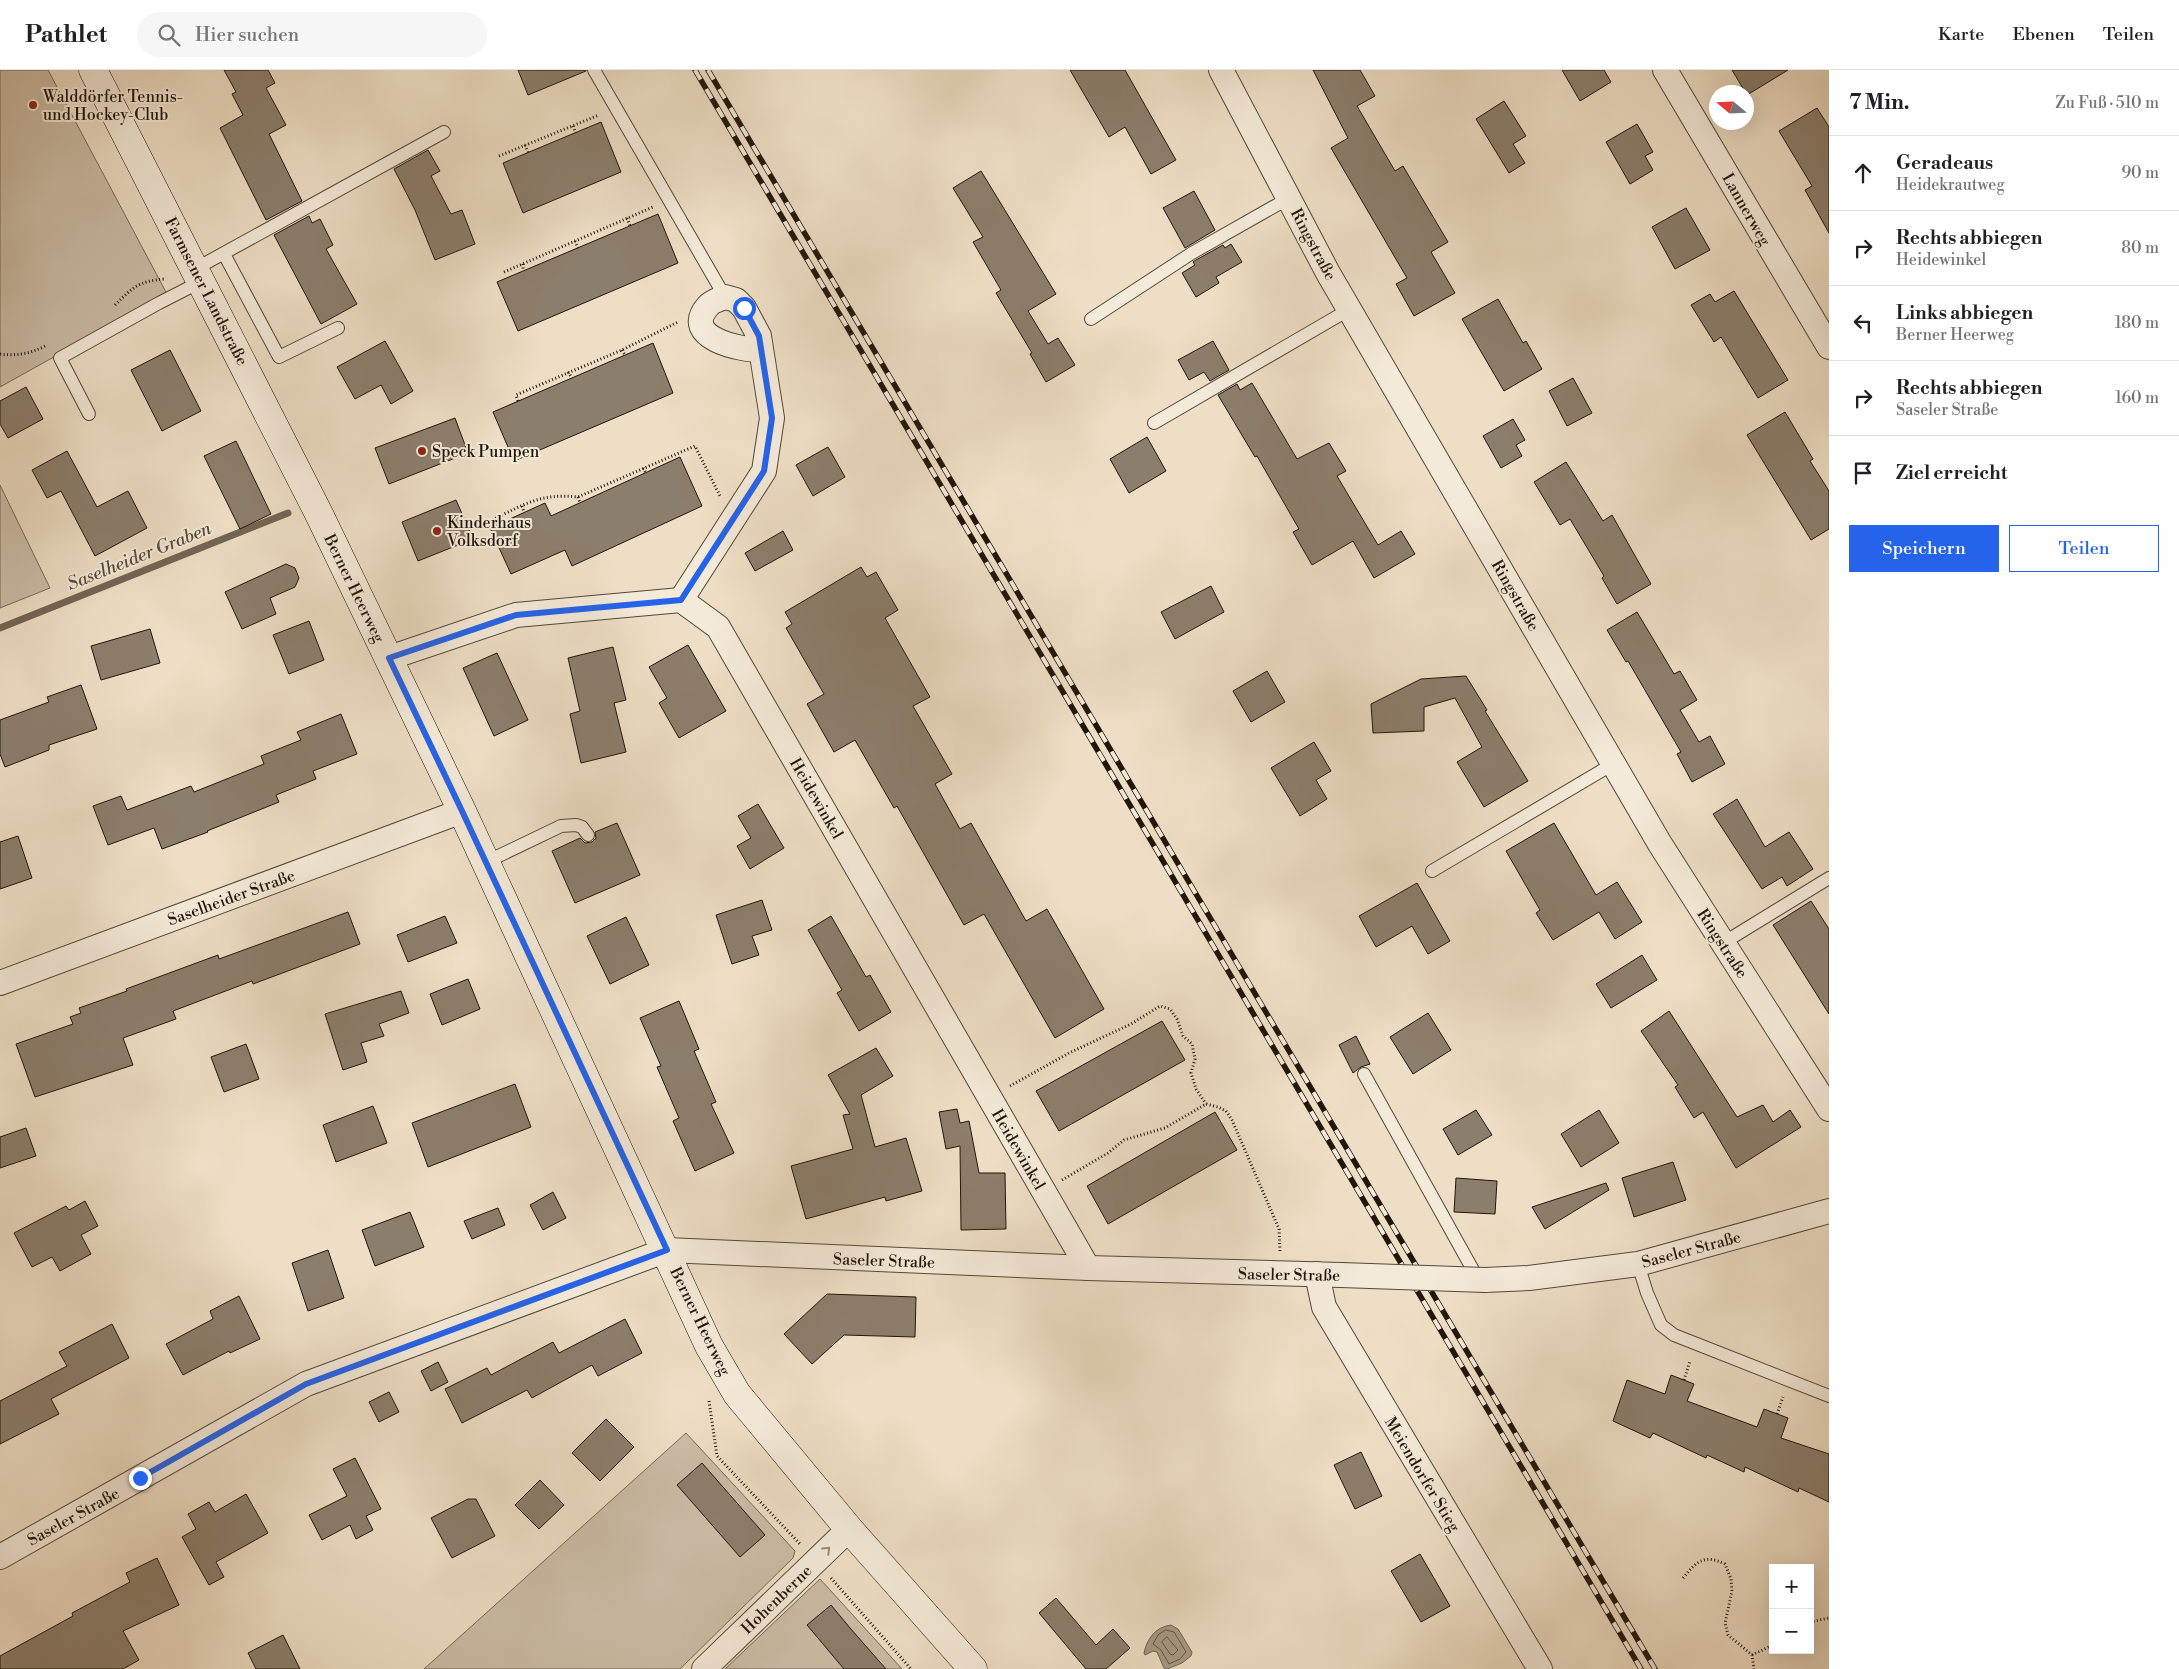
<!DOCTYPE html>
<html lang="de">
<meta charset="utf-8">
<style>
:root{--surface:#fff;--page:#f6f6f6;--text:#202124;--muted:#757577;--line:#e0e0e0;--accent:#2563eb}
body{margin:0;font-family:"Libre Bodoni",serif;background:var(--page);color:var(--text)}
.controls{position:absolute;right:15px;bottom:15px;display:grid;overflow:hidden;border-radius:0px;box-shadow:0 5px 20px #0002}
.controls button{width:45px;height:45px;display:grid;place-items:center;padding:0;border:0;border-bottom:1px solid var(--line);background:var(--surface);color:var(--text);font:25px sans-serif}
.compass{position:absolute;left:1709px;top:15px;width:45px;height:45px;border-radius:50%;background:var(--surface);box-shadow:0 5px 20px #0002;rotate:289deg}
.stop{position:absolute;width:15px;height:15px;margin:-11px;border:4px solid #2563eb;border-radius:50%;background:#fff}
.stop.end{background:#2563eb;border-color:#fff;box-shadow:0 1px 5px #0008}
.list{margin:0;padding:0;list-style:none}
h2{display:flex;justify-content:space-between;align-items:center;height:65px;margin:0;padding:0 20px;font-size:21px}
h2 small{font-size:16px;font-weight:400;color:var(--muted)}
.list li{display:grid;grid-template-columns:32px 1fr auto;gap:15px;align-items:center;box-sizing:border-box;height:75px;padding:0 20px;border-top:1px solid var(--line)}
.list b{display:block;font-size:19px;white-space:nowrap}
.list p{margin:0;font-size:16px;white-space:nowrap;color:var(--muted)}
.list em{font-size:16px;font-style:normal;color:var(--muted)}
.actions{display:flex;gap:10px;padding:15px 20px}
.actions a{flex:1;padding:11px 0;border:1px solid var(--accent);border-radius:0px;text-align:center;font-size:18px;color:var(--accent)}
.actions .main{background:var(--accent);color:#fff}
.icon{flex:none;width:28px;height:28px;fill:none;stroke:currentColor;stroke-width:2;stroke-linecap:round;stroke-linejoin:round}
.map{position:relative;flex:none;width:1829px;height:1599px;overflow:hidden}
header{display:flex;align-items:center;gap:30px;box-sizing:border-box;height:70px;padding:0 25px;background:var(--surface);border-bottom:1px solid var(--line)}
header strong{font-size:24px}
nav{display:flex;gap:28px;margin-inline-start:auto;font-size:18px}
.search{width:350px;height:45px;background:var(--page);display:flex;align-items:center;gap:12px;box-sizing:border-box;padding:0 18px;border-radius:28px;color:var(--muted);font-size:19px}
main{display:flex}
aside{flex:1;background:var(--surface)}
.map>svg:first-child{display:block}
.green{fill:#cbbca6;stroke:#766959}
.water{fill:#a89a86;stroke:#726555}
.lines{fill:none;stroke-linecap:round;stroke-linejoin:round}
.shore{stroke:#645849;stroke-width:1}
.stream{stroke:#726555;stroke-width:7}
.building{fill:#8c7e6c;stroke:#21160c}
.lane-casing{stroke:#54483a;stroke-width:14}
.street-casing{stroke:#54483a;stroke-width:26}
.secondary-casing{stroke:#21160c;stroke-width:29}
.path{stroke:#21160c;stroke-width:3;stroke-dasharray:1 2.5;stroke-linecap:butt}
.lane{stroke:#f4ead9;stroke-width:12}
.street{stroke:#f4ead9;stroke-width:24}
.secondary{stroke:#f4ead9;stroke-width:28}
.rail-casing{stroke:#21160c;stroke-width:5.5}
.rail{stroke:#f4ead9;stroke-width:4;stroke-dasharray:11;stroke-linecap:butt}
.street-bridge-casing{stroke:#54483a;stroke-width:26;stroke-linecap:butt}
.street-bridge{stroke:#f4ead9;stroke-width:24}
.oneway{stroke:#958b7d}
.route{stroke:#2563eb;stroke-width:6}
.poi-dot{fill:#8f2418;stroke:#f4ead9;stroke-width:2}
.labels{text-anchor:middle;stroke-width:4;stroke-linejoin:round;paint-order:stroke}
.poi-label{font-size:16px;fill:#21160c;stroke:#f4ead9;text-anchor:start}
.street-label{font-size:16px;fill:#21160c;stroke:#f4ead9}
.water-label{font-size:18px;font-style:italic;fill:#574b3d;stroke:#f4ead9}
</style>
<header>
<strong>Pathlet</strong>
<div class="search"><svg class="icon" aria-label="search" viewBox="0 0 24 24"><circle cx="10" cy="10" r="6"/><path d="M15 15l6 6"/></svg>Hier suchen</div>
<nav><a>Karte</a><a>Ebenen</a><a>Teilen</a></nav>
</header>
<main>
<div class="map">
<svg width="1829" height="1599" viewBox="0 0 1829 1599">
<rect width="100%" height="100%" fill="#eedec5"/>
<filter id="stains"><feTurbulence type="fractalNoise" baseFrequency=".004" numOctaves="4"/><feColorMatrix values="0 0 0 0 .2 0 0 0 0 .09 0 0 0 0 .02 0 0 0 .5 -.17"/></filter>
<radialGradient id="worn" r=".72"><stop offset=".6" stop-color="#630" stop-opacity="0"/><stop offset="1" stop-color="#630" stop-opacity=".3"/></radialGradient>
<g class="green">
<polygon points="0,0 48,0 167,224 0,317"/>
<polygon points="0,415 50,518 0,538"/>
<polygon points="686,1363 795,1481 793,1488 680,1599 424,1599"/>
<polygon points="820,1509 902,1599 725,1599"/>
</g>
<path class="water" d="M1171,1555L1178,1559L1192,1582L1191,1586L1182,1593L1167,1599L1164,1598L1157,1582L1153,1581L1145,1585L1144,1583C1147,1569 1155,1557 1171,1555Z"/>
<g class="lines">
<g class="shore">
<polygon points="1166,1560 1174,1562 1186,1582 1180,1589 1169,1594 1161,1580 1153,1574 1158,1565"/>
<polygon points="1167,1567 1178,1580 1173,1585 1170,1584 1162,1572"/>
</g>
<polyline class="stream" points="0,558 288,443"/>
</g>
<g class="building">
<polygon points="224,0 268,0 275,13 266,18 286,55 269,64 302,131 266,150 220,58 243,45 232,24 236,22"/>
<polygon points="518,0 586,0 586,1 528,25"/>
<polygon points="1070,0 1125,0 1176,90 1151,104 1125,57 1109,67"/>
<polygon points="1313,0 1360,0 1375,26 1357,36 1395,101 1403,96 1448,172 1431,182 1455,223 1414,246 1396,214 1407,208 1331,78 1348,68"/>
<polygon points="1562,0 1604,0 1611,12 1580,31"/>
<polygon points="1732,0 1788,0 1747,25"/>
<polygon points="1504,31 1526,66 1513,74 1525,93 1509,103 1476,49"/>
<polygon points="1817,38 1829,57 1829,163 1805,120 1812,116 1779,61"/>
<polygon points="601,52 621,102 523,143 503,93"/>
<polygon points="1637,54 1653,82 1645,86 1653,100 1630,114 1606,72"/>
<polygon points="428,80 440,101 431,106 451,144 462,140 475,174 435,190 415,140 394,99"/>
<polygon points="981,101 1056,224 1028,241 1048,274 1058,268 1075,295 1046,312 1030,284 1032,283 996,223 1001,220 973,172 983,167 953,118"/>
<polygon points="1194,121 1215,160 1185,178 1163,138"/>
<polygon points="1686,138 1710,180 1675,199 1652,157"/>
<polygon points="658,144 678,193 518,261 497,212"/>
<polygon points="309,146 312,153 320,149 333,175 326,179 357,234 321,254 274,165"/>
<polygon points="1231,174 1242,192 1216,207 1219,213 1196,227 1182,203 1195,195 1193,192 1196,190 1223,175 1225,178"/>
<polygon points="1734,221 1788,310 1758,328 1721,267 1714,272 1691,235 1710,224 1715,232"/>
<polygon points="1498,229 1523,273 1526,271 1542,299 1504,321 1462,249"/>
<polygon points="385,271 413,321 391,334 381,315 355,329 337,297"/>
<polygon points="1213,271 1229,300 1210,311 1204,302 1189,310 1178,290"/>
<polygon points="653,273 673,323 514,391 493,342"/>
<polygon points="170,280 201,341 162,361 131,300"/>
<polygon points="1573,308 1592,343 1567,356 1549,321"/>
<polygon points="1252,313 1297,389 1329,373 1346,401 1337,406 1378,475 1401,461 1415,484 1374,508 1353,471 1312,495 1293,462 1299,459 1257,386 1255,387 1218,325 1237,314 1240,320"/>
<polygon points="26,317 43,349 8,368 0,354 0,331"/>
<polygon points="1785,342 1813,389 1810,391 1829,421 1829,459 1811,470 1747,365"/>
<polygon points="455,348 468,383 389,414 375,378"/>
<polygon points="1513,349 1525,370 1516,375 1522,386 1501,398 1483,366"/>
<polygon points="1147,367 1166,401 1129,423 1110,389"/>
<polygon points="236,371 271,444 240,459 204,386"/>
<polygon points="828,377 845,407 813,426 796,395"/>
<polygon points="67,381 97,437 128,421 147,458 95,486 61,421 47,428 32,400"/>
<polygon points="680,387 702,436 572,496 565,480 511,504 490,458 545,433 551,446"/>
<polygon points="1566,392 1603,451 1612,445 1651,514 1617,534 1602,508 1604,506 1570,449 1560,455 1534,412"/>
<polygon points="456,430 473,469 418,491 402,452"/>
<polygon points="783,461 793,480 755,501 745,483"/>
<polygon points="286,494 295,498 299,508 295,517 270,528 276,544 242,559 225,522"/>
<polygon points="861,497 867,507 876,502 898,540 885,548 930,627 913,636 952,704 935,714 960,759 971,753 1026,851 1047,839 1104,939 1055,968 984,844 964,855 897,736 894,738 855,670 834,682 807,634 824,624 786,558 792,554 785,542"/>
<polygon points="1211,516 1224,542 1175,569 1161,542"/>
<polygon points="1637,542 1674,604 1680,601 1697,630 1680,640 1699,672 1710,666 1725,694 1692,712 1677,684 1681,682 1628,591 1626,592 1607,560"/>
<polygon points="309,551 324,590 289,604 273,565"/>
<polygon points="150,559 160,593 101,610 91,576"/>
<polygon points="688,575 726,641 679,668 659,633 667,628 649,597"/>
<polygon points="613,577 626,630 614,633 626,682 581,693 570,644 580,641 568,588"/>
<polygon points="497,583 528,650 494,666 463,598"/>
<polygon points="1267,601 1285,632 1251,652 1233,621"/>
<polygon points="1466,606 1487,640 1485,641 1528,711 1484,737 1457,692 1482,677 1455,628 1424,637 1424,661 1373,663 1371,634 1421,609"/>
<polygon points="81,615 97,659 49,675 49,680 5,697 0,684 0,650 49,632 47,627"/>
<polygon points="341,644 357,684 313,701 316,709 276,725 279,732 207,761 208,762 162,779 154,758 108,775 93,736 121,726 127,740 191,716 194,722 264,694 261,686 301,670 297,662"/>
<polygon points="1314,672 1331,701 1316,710 1327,729 1300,746 1271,698"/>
<polygon points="1737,729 1765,777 1789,762 1813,799 1787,816 1782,807 1762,819 1713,744"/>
<polygon points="758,734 784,778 750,799 737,776 751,768 738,746"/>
<polygon points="617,753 640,805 575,833 552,781 580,768 585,773 592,772 596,768 595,762"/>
<polygon points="1554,753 1596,825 1617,812 1642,852 1615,869 1599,842 1553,870 1536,843 1540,840 1506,781"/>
<polygon points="18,766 32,808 0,819 0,772"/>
<polygon points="1417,813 1450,871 1428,884 1412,856 1376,877 1359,846"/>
<polygon points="762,830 772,860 752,866 759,885 732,894 716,845"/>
<polygon points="1811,831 1829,859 1829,944 1773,855"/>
<polygon points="348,842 360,874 253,914 252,911 173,941 176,949 123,968 133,995 35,1027 16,974 73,954 70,947 81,943 79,938 127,921 126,919 218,885 219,889"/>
<polygon points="445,846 457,873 408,892 397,865"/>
<polygon points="831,846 866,907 870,905 891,942 859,961 837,923 842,920 808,860"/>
<polygon points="626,847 649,895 610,914 587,866"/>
<polygon points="1642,885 1657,910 1611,938 1596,914"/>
<polygon points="468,909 480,939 442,955 430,924"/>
<polygon points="401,921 409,943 379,954 384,966 361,973 367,992 343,1000 325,944"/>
<polygon points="679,931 699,979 694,981 716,1032 711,1034 734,1083 695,1101 673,1051 679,1048 657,997 661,996 640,948"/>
<polygon points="1669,941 1737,1047 1763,1035 1773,1052 1790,1040 1801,1057 1736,1098 1703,1042 1694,1048 1675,1017 1678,1015 1641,961"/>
<polygon points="1428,943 1451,980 1413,1004 1390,967"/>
<polygon points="1162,951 1185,990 1059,1061 1036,1021"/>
<polygon points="1356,966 1370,994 1361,997 1353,1003 1339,975"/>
<polygon points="246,974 259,1009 224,1022 211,987"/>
<polygon points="876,978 893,1006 861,1025 875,1077 906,1068 922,1121 886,1131 885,1127 806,1149 791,1096 853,1079 843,1045 850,1044 828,1005"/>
<polygon points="515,1014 531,1057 428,1097 412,1053"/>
<polygon points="373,1036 387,1073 336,1092 323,1055"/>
<polygon points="957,1039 960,1053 969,1051 979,1103 1005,1103 1006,1159 961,1160 960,1076 946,1079 939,1042"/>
<polygon points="1476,1040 1492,1065 1458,1085 1443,1059"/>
<polygon points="1599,1040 1619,1073 1581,1097 1561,1064"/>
<polygon points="1215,1042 1237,1080 1108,1154 1087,1116"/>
<polygon points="26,1058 36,1086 0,1098 0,1067"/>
<polygon points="1673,1092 1686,1130 1634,1147 1622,1108"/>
<polygon points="1456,1108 1497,1111 1495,1144 1454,1142"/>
<polygon points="1606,1113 1609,1120 1545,1159 1532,1137"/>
<polygon points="553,1122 566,1148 543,1160 530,1135"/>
<polygon points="85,1131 98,1156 81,1165 91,1184 60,1201 52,1187 32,1197 14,1163 66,1136 69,1140"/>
<polygon points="498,1138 505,1155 472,1169 464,1151"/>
<polygon points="410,1142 424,1177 375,1196 362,1160"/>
<polygon points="328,1180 344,1228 308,1241 292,1193"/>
<polygon points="827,1224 916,1227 915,1267 844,1265 812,1294 784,1264"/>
<polygon points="239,1226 260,1269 230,1283 229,1281 183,1305 166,1274 213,1249 210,1241"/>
<polygon points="625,1249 642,1283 598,1306 592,1295 532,1328 527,1320 462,1353 445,1319 487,1298 491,1305 553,1272 559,1283"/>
<polygon points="112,1254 129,1288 51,1329 59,1344 0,1374 0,1331 67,1296 59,1282"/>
<polygon points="438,1292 448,1312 431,1321 421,1301"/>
<polygon points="1671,1305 1694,1314 1687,1331 1757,1357 1764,1339 1788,1348 1781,1368 1829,1384 1829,1432 1799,1418 1798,1422 1745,1397 1744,1402 1707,1385 1706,1388 1653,1363 1650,1368 1613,1351 1627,1310 1665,1324"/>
<polygon points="389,1322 399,1342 379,1352 369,1332"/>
<polygon points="606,1349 634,1377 600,1411 572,1383"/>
<polygon points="1361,1382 1382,1426 1355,1439 1334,1395"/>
<polygon points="355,1388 381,1439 366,1446 373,1460 356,1469 350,1455 322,1470 309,1445 347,1426 333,1399"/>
<polygon points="702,1393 765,1465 740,1487 677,1415"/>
<polygon points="540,1410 564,1435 539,1459 515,1435"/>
<polygon points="246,1424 268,1463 216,1492 224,1507 209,1515 182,1467 196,1459 188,1444 209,1432 215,1442"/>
<polygon points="468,1429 476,1429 495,1466 452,1488 431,1448"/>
<polygon points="1420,1484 1450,1536 1421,1552 1391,1501"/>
<polygon points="157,1488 179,1535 123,1561 139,1590 123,1599 0,1599 0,1586 73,1546 72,1543 130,1512 126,1503"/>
<polygon points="1056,1528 1096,1575 1113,1559 1130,1578 1106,1599 1086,1599 1039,1543"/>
<polygon points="831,1535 850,1558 886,1599 844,1599 807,1555"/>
<polygon points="283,1565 300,1599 256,1599 248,1583"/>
</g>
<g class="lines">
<g class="lane-casing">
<g id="lane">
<polyline points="594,0 725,227"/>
<polyline points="224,184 279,287 338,258"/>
<polyline points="195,199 444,62"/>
<polyline points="1091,249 1192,183 1289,128"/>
<polyline points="89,344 60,288 159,233 202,211"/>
<polyline points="1154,353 1350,239"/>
<polyline points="486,792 561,756 576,755 582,757 588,765"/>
<polyline points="1432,801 1613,694"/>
<polyline points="1723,873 1829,808"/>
<polyline points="1364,1004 1478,1209"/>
<polyline points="1638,1194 1647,1223 1661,1255 1674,1265 1829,1326"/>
</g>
</g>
<g class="street-casing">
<g id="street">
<polyline points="1221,0 1328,203 1660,774 1829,1039"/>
<polyline points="1665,0 1829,277"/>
<path d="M681,530L764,401L772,348L759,266L744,238L736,230L725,227C720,229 711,232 708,236C680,268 741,280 761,280"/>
<polyline points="389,588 516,545 681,530 718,557 1088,1198"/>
<polyline points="0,913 462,741"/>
<polyline points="1317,1204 1324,1237 1540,1599"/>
<polyline points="1485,1210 1529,1208 1638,1194 1829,1141"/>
<polyline points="0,1487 306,1314 667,1180 1088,1198 1341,1205"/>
<polyline points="704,1599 849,1459"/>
</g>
</g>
<g class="secondary-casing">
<polyline id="secondary" points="93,0 318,442 462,741 709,1276 737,1324 849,1459 973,1599"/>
</g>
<g class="path">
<polyline points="573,56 576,63"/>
<polyline points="525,75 528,82"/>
<polyline points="499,86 599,45"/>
<polyline points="627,148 630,156"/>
<polyline points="575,171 578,178"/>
<polyline points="523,194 523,201"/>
<polyline points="504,202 653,137"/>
<path d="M115,235C133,217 139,211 165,209"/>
<polyline points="622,280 625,285"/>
<path d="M0,284C16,286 30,284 45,276"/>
<polyline points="568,302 572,308"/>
<polyline points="518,331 516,325 622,280 678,252"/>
<polyline points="643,398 646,403"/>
<polyline points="578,427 580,433"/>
<polyline points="522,436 524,442"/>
<path d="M492,450C525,434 541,423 578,427L695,376L720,426"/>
<polyline points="1010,1016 1069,983 1131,954 1160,936 1170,939 1177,949 1183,966 1192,974 1195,989 1191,1003 1196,1019 1206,1034"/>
<polyline points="1062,1110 1108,1083 1124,1070 1165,1058 1206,1034 1218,1037 1226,1041 1232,1050 1279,1159 1280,1181"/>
<polyline points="1684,1310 1690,1291"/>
<polyline points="709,1331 717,1386 800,1474"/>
<polyline points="1777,1344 1783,1327"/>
<polyline points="831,1508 911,1599"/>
<path d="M1683,1508C1697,1491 1704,1484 1725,1494L1731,1509L1732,1521L1725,1553L1728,1565L1752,1585L1754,1599"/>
<polyline points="1810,1552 1829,1548"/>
<polyline points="1752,1585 1773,1575"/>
</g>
<use href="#lane" class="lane"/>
<use href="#street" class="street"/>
<use href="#secondary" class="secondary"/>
<g class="rail-casing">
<g id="rail">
<polyline points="695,0 1641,1599"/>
<polyline points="708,0 1655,1599"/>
</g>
</g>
<use href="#rail" class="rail"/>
<g class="street-bridge-casing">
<polyline id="street-bridge" points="1341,1205 1485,1210"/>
</g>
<use href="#street-bridge" class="street-bridge"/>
</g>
<defs><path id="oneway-chevron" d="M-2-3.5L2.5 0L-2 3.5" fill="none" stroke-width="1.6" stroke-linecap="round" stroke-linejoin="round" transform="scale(1.25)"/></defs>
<use class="oneway" href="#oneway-chevron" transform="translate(827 1480) rotate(-44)"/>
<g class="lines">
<polyline class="route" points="140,1408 306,1314 667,1180 462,741 389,588 516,545 681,530 764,401 772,348 759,266 744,238"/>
</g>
<g class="poi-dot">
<circle cx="33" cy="35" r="5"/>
<circle cx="422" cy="381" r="5"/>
<circle cx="437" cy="461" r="5"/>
</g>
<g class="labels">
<g class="poi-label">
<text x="43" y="32">Walddörfer Tennis-<tspan x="43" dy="18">und Hockey-Club</tspan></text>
<text x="432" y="387">Speck Pumpen</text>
<text x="447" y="458">Kinderhaus<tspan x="447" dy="18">Volksdorf</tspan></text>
</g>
<g class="street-label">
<text transform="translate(1747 139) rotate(60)" y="6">Lannerweg</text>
<text transform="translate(1314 174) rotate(62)" y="6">Ringstraße</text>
<text transform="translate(207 221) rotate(63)" y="6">Farmsener Landstraße</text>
<text transform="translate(355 518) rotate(64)" y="6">Berner Heerweg</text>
<text transform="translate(1516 525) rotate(60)" y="6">Ringstraße</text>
<text transform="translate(817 728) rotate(60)" y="6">Heidewinkel</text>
<text transform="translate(231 827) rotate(-20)" y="6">Saselheider Straße</text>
<text transform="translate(1723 873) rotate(57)" y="6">Ringstraße</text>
<text transform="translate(1019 1079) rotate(60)" y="6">Heidewinkel</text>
<text transform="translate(1691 1179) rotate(-15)" y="6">Saseler Straße</text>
<text transform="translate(884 1190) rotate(2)" y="6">Saseler Straße</text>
<text transform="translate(1289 1204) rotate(1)" y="6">Saseler Straße</text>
<text transform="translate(701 1251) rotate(64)" y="6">Berner Heerweg</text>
<text transform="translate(1423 1404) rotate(59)" y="6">Meiendorfer Stieg</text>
<text transform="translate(73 1446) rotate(-29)" y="6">Saseler Straße</text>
<text transform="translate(776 1529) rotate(-44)" y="6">Hohenberne</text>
</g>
<g class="water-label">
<text transform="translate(139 486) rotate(-22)" y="6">Saselheider Graben</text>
</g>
</g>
<rect width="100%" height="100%" filter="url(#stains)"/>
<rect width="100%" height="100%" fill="url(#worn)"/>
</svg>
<div class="controls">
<button>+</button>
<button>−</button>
</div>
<svg class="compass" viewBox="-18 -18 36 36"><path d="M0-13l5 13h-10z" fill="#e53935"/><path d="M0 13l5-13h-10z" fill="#757577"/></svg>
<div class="stop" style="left:744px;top:238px"></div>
<div class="stop end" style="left:140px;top:1408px"></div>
</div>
<aside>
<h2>7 Min.<small>Zu Fuß · 510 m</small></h2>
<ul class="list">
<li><svg class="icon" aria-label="ahead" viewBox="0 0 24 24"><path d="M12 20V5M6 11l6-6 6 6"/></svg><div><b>Geradeaus</b><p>Heidekrautweg</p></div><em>90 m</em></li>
<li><svg class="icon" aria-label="right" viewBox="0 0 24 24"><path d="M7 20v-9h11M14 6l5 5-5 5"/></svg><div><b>Rechts abbiegen</b><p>Heidewinkel</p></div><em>80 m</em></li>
<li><svg class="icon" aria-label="left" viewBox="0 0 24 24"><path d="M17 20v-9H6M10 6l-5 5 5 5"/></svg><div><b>Links abbiegen</b><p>Berner Heerweg</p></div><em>180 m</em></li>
<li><svg class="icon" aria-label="right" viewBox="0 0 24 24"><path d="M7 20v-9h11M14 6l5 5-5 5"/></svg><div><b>Rechts abbiegen</b><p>Saseler Straße</p></div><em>160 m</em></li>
<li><svg class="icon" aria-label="arrive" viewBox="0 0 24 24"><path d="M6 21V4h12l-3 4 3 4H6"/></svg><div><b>Ziel erreicht</b></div></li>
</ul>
<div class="actions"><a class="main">Speichern</a><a>Teilen</a></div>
</aside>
</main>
